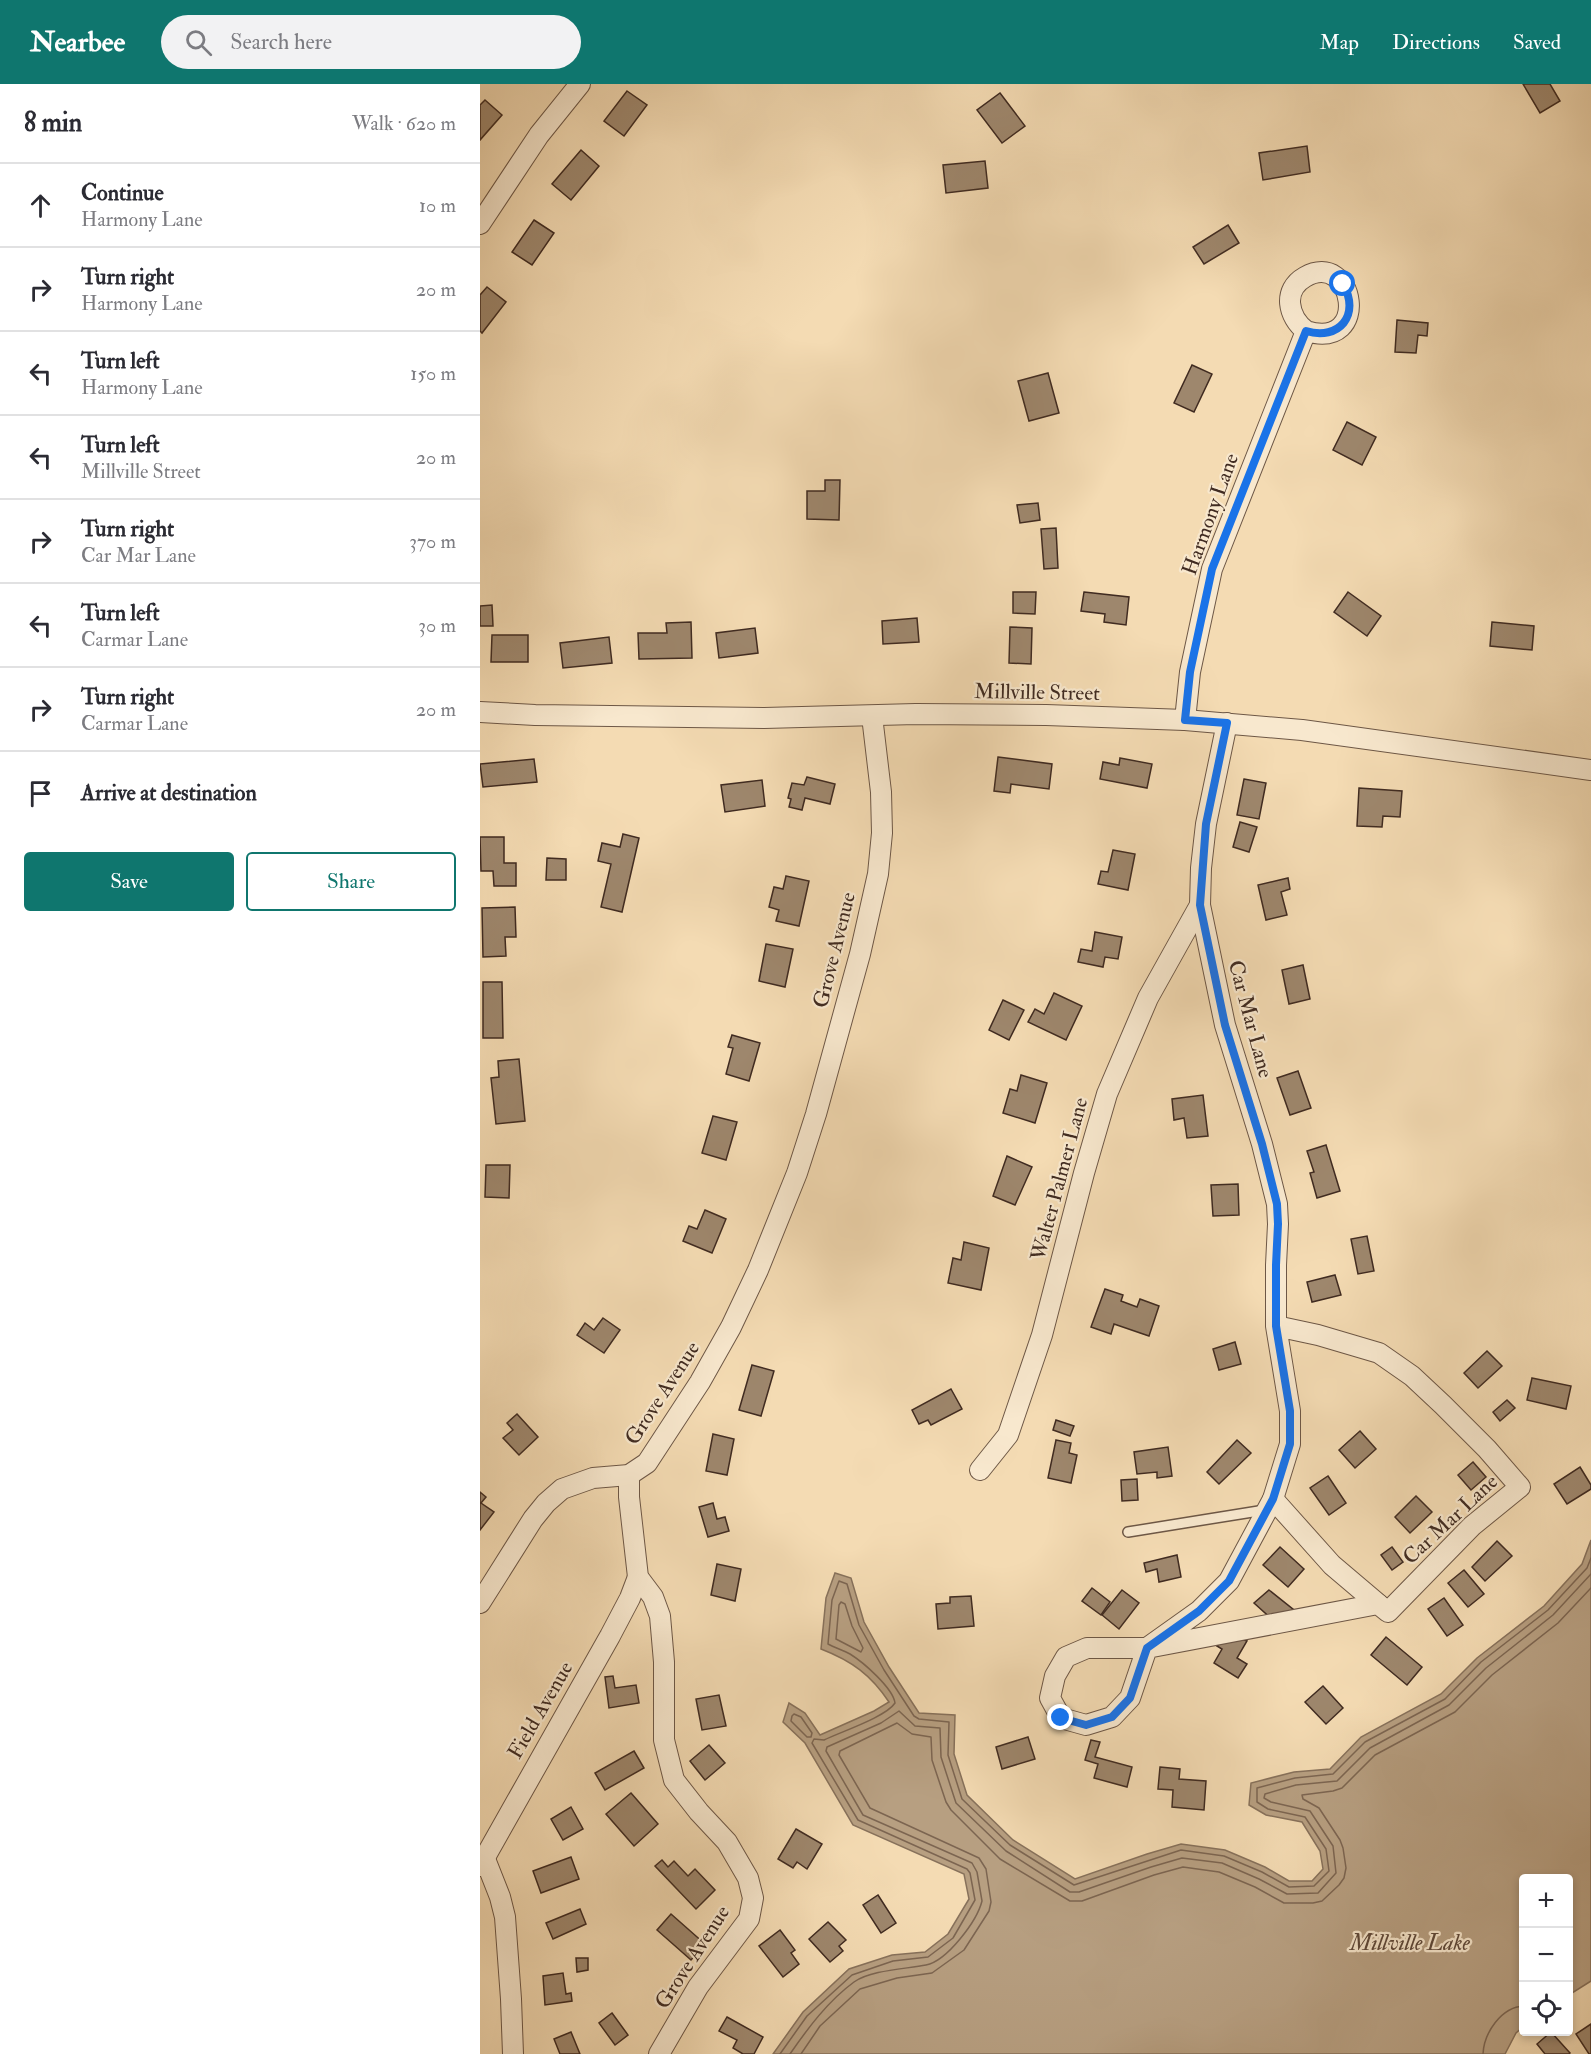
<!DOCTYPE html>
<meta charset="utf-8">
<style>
:root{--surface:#fff;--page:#f2f2f3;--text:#2b2b33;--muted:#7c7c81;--line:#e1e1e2;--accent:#0f766e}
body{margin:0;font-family:"IM FELL Double Pica",serif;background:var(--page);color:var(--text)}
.controls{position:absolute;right:18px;bottom:18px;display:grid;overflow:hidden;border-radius:6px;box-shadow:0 3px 9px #0003}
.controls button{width:54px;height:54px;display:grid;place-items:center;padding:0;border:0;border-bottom:2px solid var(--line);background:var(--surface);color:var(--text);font:30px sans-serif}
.stop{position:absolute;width:18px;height:18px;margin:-14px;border:4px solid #1a73e8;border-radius:50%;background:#fff}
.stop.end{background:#1a73e8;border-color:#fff;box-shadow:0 2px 6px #0008}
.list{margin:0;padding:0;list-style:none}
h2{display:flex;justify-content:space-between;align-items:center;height:78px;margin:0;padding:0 24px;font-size:26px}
h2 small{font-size:20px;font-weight:400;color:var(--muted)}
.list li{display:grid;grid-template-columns:39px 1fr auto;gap:18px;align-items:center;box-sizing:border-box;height:84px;padding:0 24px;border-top:2px solid var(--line)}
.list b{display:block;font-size:22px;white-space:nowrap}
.list p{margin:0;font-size:20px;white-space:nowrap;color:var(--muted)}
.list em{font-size:20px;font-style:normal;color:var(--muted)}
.actions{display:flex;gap:12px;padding:18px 24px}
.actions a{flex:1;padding:14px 0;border:2px solid var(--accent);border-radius:6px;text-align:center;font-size:21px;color:var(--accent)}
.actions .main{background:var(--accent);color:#fff}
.icon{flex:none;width:33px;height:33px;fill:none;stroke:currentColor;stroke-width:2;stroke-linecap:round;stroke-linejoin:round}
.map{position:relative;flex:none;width:1111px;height:1970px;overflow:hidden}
header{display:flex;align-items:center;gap:36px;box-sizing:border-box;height:84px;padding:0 30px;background:var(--accent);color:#fff}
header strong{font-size:28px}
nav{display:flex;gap:33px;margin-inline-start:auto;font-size:21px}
.search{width:420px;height:54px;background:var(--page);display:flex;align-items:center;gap:15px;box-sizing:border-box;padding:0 21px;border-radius:33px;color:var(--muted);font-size:22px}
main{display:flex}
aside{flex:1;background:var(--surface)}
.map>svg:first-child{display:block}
.water{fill:#b79f81;stroke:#87715b;stroke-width:1.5}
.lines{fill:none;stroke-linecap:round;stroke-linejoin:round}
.shore{stroke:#7c6551;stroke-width:1.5}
.building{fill:#9e876d;stroke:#402b21;stroke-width:1.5}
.lane-casing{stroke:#6d5746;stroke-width:12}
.street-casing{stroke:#6d5746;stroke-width:22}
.lane{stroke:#f8e8ce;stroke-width:9}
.street{stroke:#f8e8ce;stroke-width:20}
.route{stroke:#1a73e8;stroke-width:8}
.labels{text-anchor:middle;stroke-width:4.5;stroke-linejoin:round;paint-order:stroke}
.street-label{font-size:21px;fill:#402b21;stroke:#f8e8ce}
.water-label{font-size:22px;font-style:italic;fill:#5e4839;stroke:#f8e8ce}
</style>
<header>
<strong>Nearbee</strong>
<div class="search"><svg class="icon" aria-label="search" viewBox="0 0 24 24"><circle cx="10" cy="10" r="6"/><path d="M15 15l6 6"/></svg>Search here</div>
<nav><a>Map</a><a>Directions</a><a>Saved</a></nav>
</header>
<main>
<aside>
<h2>8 min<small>Walk · 620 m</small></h2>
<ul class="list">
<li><svg class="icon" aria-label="ahead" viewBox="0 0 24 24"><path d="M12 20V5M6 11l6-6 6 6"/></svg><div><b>Continue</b><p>Harmony Lane</p></div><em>10 m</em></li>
<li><svg class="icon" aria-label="right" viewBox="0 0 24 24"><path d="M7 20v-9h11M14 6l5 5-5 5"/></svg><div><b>Turn right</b><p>Harmony Lane</p></div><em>20 m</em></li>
<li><svg class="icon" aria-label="left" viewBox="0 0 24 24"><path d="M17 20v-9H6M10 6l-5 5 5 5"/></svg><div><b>Turn left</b><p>Harmony Lane</p></div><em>150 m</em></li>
<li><svg class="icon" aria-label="left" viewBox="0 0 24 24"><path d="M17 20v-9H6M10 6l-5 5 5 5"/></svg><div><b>Turn left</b><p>Millville Street</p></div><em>20 m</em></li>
<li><svg class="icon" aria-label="right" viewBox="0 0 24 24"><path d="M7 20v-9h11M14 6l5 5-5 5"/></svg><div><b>Turn right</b><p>Car Mar Lane</p></div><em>370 m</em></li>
<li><svg class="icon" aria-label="left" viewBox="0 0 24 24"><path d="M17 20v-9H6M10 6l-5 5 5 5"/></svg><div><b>Turn left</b><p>Carmar Lane</p></div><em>30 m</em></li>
<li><svg class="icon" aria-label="right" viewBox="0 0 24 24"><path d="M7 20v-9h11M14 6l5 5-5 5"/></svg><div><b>Turn right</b><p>Carmar Lane</p></div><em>20 m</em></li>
<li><svg class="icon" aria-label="arrive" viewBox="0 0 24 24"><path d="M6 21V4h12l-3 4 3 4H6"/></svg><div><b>Arrive at destination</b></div></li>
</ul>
<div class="actions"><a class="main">Save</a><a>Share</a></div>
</aside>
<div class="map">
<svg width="1111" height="1970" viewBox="0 0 1111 1970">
<rect width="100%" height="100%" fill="#f4dbb3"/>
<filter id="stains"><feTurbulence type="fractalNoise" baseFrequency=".00333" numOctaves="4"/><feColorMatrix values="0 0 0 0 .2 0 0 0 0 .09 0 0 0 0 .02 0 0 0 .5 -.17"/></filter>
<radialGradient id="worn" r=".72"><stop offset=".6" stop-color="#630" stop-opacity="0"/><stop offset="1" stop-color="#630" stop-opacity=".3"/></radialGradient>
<path class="water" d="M1111,1456V1897L1089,1911L1088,1794H1044L1043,1943L1036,1949L1025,1970H293L323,1928L369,1885L412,1871L445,1868L468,1850L489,1815L484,1790L373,1741L325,1659L303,1638L309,1619L325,1629L340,1651L394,1627L409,1618C391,1591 372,1577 341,1565L346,1514L355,1489L371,1494L384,1538L409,1583L439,1629L475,1631L474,1670L487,1711L533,1756L595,1795L667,1770L701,1760L745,1766L785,1783L809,1797H832L843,1785L840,1767L822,1738L786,1731L769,1721L771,1699L814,1688L850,1685L881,1653L961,1610L997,1574L1064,1522L1102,1480Z"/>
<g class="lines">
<g class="shore">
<polygon points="361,1518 365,1520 372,1542 383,1564 381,1568 356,1555 359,1521"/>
<polygon points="314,1630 321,1633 332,1649 331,1653 327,1653 311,1637 312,1632"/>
<path d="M300,1970L327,1932L372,1891L413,1877L448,1873L473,1854L495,1816L490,1789L487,1785L378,1736L332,1659L334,1655L344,1656C360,1648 406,1633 415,1619C413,1604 383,1578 370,1570C363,1566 355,1564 348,1560L352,1516L359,1497L367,1500L379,1541L404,1586L434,1632L439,1635L469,1638L468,1671L482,1715L530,1761L594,1801L701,1766L744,1772L782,1788L809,1803L834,1802L849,1787L846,1765L825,1733L788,1725L777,1718V1704L815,1694L853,1690L885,1658L965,1615L1001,1578L1068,1526L1107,1484L1111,1474"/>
<path d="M310,1970C328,1944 348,1917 374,1898C391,1886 426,1885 446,1881C467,1877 497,1837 502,1817L497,1788L492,1779L383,1731L346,1667L347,1663L401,1639L419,1627L435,1642L460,1644L461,1673L476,1719L526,1767L590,1808H599L671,1783L702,1774L742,1779L779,1795L807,1810L838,1809L856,1789L853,1762L830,1727L791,1718L784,1714L785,1710L816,1701L857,1697L890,1664L969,1621L1006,1584L1073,1531L1111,1490"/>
<polyline points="321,1970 340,1942 380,1905 417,1894 452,1889 484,1866 509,1827 511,1818 506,1785 499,1774 390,1724 359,1671 360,1667 417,1639 432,1650 451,1653 452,1676 466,1718 471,1726 520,1775 590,1817 602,1817 674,1791 703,1783 739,1788 775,1803 804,1819 833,1819 842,1817 859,1801 864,1794 866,1784 863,1764 860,1756 839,1724 823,1715 822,1711 853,1707 862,1704 895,1671 975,1628 1012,1591 1078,1539 1111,1504"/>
<path d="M1003,1970C1004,1949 1021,1923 1044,1922"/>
</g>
</g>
<g class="building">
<polygon points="1043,0 1070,0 1080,17 1060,29"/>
<polygon points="147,7 167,21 144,52 124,37"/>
<polygon points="520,9 545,42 522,59 497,26"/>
<polygon points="5,16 22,31 0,56 0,21"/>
<polygon points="827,62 830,88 783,96 779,69"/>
<polygon points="101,66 119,82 91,116 72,100"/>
<polygon points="505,77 508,104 466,109 463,81"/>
<polygon points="54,136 74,149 52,181 32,168"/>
<polygon points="748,141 759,159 724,180 713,163"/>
<polygon points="7,203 26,218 2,249 0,247 0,211"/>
<polygon points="917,236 948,239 947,252 938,251 936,269 915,268"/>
<polygon points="712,281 732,290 714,328 694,319"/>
<polygon points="568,289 579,329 549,337 538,297"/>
<polygon points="867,338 896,353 882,381 853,366"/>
<polygon points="345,396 360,396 359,436 327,435 327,407 345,407"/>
<polygon points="558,419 560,436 540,439 537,421"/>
<polygon points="576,444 578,484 564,485 561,445"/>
<polygon points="533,508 556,508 555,530 533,529"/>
<polygon points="604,508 649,513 646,541 624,538 625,530 601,527"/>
<polygon points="868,508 901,532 887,552 854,528"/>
<polygon points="12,521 13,542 0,542 0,522"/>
<polygon points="437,534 439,558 403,560 402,537"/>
<polygon points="211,538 212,574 159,575 158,549 187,549 186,539"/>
<polygon points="1012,538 1054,542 1052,566 1010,562"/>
<polygon points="530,543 552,544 551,580 529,579"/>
<polygon points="275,544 278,569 239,574 236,549"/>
<polygon points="12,551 48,551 48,578 11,578"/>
<polygon points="129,553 132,579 83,584 80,559"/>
<polygon points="518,673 572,680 569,705 531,700 530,709 514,707"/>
<polygon points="640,674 672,680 667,704 620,695 623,678 639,681"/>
<polygon points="54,675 57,698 3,703 0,680"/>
<polygon points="327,693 355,700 350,720 325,714 322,726 309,723 311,715 308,714 312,699 324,701"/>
<polygon points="764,695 786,699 779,735 757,731"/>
<polygon points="282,696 285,722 245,728 241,701"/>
<polygon points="879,704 922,707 920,733 903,732 902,743 877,742"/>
<polygon points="760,738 777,743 769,768 753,763"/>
<polygon points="143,750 159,754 142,828 121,823 131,780 118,777 122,759 140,763"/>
<polygon points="0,753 24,753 24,779 36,779 36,802 14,802 13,787 1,787"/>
<polygon points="633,766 655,770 648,806 618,800 621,787 628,788"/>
<polygon points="67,774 86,775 86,796 66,796"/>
<polygon points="306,792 329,797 319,842 296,837 299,826 289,823 294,803 303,805"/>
<polygon points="808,794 810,805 801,808 807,831 786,836 778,801"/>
<polygon points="35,823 36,853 25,853 26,872 3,873 2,824"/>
<polygon points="615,848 642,853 638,875 625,873 623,883 598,878 601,865 612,867"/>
<polygon points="286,860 313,865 305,903 279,897"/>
<polygon points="823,881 830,915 809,920 802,886"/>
<polygon points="3,898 22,898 23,954 3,954"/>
<polygon points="574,909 602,922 586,956 548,938 555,925 564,930"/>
<polygon points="523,916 544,926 529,956 509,946"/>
<polygon points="252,951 280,959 269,997 246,990 253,964 248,963"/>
<polygon points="39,975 45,1037 16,1040 11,994 19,993 18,977"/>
<polygon points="818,987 831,1024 810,1031 797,994"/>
<polygon points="541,991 567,999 555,1039 523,1029 530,1005 537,1007"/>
<polygon points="723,1011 728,1052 707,1054 704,1034 694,1036 692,1015"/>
<polygon points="233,1032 257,1038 246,1076 222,1069"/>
<polygon points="846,1061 860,1107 837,1114 830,1089 834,1088 827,1067"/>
<polygon points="527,1072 552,1083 535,1121 513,1112"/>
<polygon points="6,1081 30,1081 29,1114 5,1113"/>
<polygon points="758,1100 759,1131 733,1132 731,1101"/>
<polygon points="225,1126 246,1135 232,1169 203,1157 209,1142 217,1145"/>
<polygon points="887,1152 894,1187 878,1190 871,1155"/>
<polygon points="484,1158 509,1164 501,1206 468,1199 473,1174 481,1176"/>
<polygon points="855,1191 861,1211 832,1218 827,1198"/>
<polygon points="625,1205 643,1211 641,1217 657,1223 660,1215 679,1222 669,1252 634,1240 631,1250 611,1243"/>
<polygon points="123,1234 140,1246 124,1269 97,1251 105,1239 114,1246"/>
<polygon points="755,1258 761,1280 739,1286 733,1265"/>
<polygon points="1007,1267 1022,1282 998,1304 984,1289"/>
<polygon points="272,1281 294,1287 281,1332 259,1326"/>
<polygon points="1052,1294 1091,1302 1086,1325 1047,1316"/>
<polygon points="471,1305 482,1325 451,1341 448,1336 439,1340 432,1326"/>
<polygon points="1027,1316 1035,1324 1020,1337 1013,1328"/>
<polygon points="37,1330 58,1353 39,1371 23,1354 33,1346 27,1339"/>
<polygon points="576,1336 594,1342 590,1352 573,1346"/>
<polygon points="880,1347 896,1365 875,1384 859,1366"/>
<polygon points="233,1350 254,1355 247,1391 226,1387"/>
<polygon points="576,1356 591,1359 589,1369 597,1371 591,1399 568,1394"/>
<polygon points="757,1356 771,1369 739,1400 727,1388"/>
<polygon points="688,1363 692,1392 677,1394 677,1388 657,1390 654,1368"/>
<polygon points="993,1378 1006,1393 991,1406 978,1391"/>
<polygon points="1100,1383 1111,1401 1111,1405 1087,1420 1074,1400"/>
<polygon points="848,1392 866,1419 849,1431 830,1404"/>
<polygon points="657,1395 658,1416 642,1417 641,1396"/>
<polygon points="0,1408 6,1413 1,1419 14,1428 0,1446"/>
<polygon points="936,1412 952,1428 930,1449 915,1433"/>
<polygon points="233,1419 237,1435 245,1433 249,1447 228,1453 219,1423"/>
<polygon points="1017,1457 1032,1472 1005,1497 992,1483"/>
<polygon points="800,1463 824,1485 808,1503 783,1481"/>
<polygon points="912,1463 923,1478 912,1486 901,1471"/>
<polygon points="697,1471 701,1493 679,1498 677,1485 666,1488 664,1479"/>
<polygon points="237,1480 261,1485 255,1517 231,1511"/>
<polygon points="984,1486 1004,1510 988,1523 968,1499"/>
<polygon points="612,1504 630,1518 621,1531 602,1517"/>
<polygon points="642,1506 659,1519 639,1545 622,1531"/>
<polygon points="789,1506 814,1526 794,1537 774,1519"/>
<polygon points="491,1512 494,1542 458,1545 456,1520 470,1519 470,1513"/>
<polygon points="964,1514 983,1541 967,1552 948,1525"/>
<polygon points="749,1550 767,1557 757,1574 767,1580 758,1594 734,1579 742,1565 737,1562"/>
<polygon points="906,1553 942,1583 927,1601 891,1571"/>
<polygon points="133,1592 135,1604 156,1601 159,1619 129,1624 125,1593"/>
<polygon points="843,1602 863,1624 846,1640 825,1618"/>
<polygon points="239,1611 246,1642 222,1646 216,1615"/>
<polygon points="548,1653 555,1675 522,1685 516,1663"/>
<polygon points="611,1656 620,1658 615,1673 652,1683 647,1703 614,1694 618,1680 605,1676"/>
<polygon points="229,1661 245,1679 225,1696 210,1677"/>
<polygon points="154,1667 164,1684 125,1706 115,1689"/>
<polygon points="680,1683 700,1685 699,1695 726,1697 724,1726 692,1723 693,1706 678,1705"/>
<polygon points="151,1709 178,1740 154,1762 126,1730"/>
<polygon points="91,1723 103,1745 83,1756 71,1735"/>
<polygon points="316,1745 342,1760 327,1785 317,1778 313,1784 298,1775"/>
<polygon points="91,1773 99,1795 61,1809 53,1787"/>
<polygon points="182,1776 188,1783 194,1777 208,1792 215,1785 235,1806 216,1825 175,1782"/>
<polygon points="398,1811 416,1839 401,1849 383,1821"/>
<polygon points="100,1825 106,1840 73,1855 66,1839"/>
<polygon points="191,1830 225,1860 211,1876 177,1846"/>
<polygon points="348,1838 366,1856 359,1862 363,1867 350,1878 329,1855"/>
<polygon points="300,1846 315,1866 311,1869 319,1880 303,1893 279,1862"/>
<polygon points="96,1874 108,1874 108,1886 97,1888"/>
<polygon points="83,1889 86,1910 91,1909 92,1917 65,1921 63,1892"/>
<polygon points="132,1929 148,1951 135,1961 119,1939"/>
<polygon points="247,1933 283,1953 274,1970 263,1970 253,1964 257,1956 239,1947"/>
<polygon points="1111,1940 1111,1970 1109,1970 1096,1950"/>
<polygon points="91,1948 100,1970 80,1970 74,1955"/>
<polygon points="1071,1948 1090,1969 1089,1970 1065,1970 1057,1960"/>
</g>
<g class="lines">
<g class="lane-casing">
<polyline id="lane" points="648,1448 785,1426"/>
</g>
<g class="street-casing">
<g id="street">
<polyline points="0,140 59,51 100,0"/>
<polyline points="0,628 55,631 284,634 436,630 566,631 705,636 822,646 1111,686"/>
<path d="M705,636L710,588L732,485L826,247C892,267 874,165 825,193C802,206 808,233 826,247"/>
<polyline points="747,639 726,740 721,784 720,821 745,941 782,1060 797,1120 798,1140 796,1181 796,1242 810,1327 810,1360 793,1415 749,1497 719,1527 667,1564 650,1614 632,1633 606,1641 581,1634 570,1614 575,1592 586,1573 607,1564 667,1564 898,1520 908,1528 992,1442 1040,1403 1007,1365 963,1321 932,1292 899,1269 838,1251 796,1242"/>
<polyline points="500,1386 528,1351 562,1251 604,1089 627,1010 668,914 720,821"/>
<polyline points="149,1391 149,1413 158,1493 173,1513 180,1532 184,1578 184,1656 194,1696 219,1728 247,1758 268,1794 273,1814 269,1835 218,1903 179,1970"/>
<polyline points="793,1415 852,1481 898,1520"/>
<polyline points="0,1519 53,1435 66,1419 82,1405 113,1394 149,1391 167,1379 220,1298 251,1243 278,1186 317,1089 336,1030 380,870 398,790 402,749 401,708 392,632"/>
<polyline points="5,1775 20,1813 25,1833 31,1915 33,1970"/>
<polyline points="0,1782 130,1552 150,1514 158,1493"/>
</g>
</g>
<use href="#lane" class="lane"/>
<use href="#street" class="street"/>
</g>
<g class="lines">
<path class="route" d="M581,1634L606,1641L632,1633L650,1614L667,1564L719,1527L749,1497L793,1415L810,1360V1327L796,1242V1181L798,1140L797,1120L782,1060L745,941L720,821L726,740L747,639L705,636L710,588L732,485L826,247C859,257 881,231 863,200"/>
</g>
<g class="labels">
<g class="street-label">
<text transform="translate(730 430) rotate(-70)" y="7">Harmony Lane</text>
<text transform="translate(557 608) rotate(1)" y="7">Millville Street</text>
<text transform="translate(354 866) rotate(-76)" y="7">Grove Avenue</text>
<text transform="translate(771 935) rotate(75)" y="7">Car Mar Lane</text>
<text transform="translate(579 1095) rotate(-75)" y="7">Walter Palmer Lane</text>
<text transform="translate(182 1309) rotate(-57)" y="7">Grove Avenue</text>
<text transform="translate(970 1435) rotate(-43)" y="7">Car Mar Lane</text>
<text transform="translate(60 1626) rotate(-60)" y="7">Field Avenue</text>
<text transform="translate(212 1873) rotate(-57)" y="7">Grove Avenue</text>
</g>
<g class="water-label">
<text x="930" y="1866">Millville Lake</text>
</g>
</g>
<rect width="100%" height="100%" filter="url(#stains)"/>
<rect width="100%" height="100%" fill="url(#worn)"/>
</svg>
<div class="controls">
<button>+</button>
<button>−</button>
<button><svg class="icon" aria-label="locate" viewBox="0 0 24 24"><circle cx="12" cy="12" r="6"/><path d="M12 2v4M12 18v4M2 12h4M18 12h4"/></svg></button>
</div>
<div class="stop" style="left:863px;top:200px"></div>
<div class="stop end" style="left:581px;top:1634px"></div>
</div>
</main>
